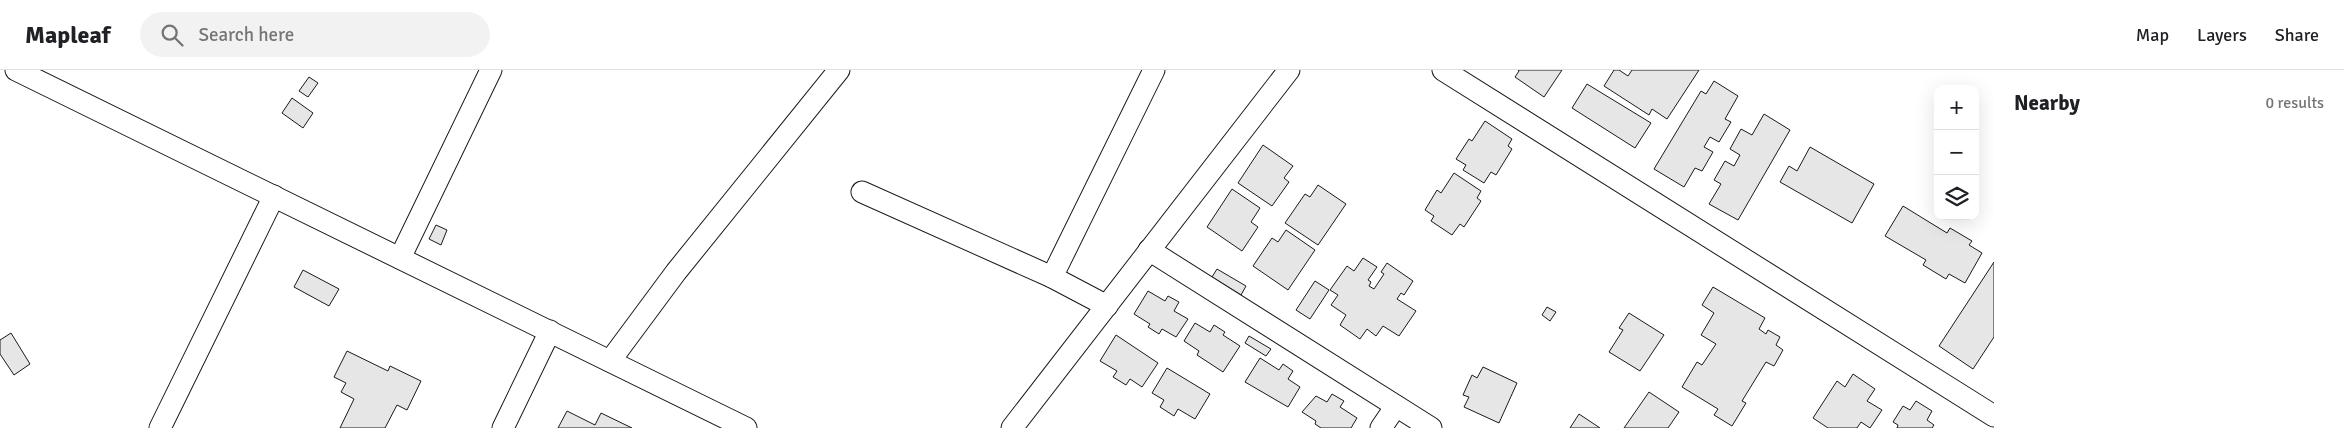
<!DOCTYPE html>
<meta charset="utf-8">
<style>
:root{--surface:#fff;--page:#f2f2f2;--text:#202124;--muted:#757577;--line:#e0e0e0}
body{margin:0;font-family:Signika,sans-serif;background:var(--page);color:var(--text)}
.controls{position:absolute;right:15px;top:15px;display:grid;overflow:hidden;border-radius:10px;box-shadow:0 5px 20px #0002}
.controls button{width:45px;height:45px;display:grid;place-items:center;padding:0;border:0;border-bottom:1px solid var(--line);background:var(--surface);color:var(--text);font:25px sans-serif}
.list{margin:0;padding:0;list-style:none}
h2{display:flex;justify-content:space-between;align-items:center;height:65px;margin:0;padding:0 20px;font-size:21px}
h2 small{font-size:16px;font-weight:400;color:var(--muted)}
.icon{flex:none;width:28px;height:28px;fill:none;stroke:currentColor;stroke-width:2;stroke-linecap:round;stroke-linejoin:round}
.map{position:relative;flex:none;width:1994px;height:358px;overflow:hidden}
header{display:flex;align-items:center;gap:30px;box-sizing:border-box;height:70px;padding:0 25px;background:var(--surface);border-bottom:1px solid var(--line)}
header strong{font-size:24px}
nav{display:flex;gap:28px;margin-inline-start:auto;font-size:18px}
.search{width:350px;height:45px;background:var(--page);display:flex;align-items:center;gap:12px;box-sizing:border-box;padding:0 18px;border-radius:28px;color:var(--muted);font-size:19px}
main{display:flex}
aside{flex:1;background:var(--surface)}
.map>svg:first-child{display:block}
.building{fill:#e6e6e6;stroke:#1a1a1a}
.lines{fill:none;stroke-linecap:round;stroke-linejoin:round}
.minor-casing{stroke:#1a1a1a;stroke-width:23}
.minor{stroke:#fff;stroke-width:21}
</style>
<header>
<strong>Mapleaf</strong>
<div class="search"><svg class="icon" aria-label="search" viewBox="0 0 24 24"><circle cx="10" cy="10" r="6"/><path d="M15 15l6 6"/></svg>Search here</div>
<nav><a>Map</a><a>Layers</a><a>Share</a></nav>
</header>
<main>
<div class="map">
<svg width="1994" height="358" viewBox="0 0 1994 358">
<rect width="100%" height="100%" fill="#fff"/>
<g class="building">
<polygon points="1518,0 1562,0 1544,27 1515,7 1519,1"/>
<polygon points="1614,0 1619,0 1628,6 1632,0 1699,0 1667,49 1652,39 1649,45 1604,16"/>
<polygon points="309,7 318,13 308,27 299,21"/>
<polygon points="1714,11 1738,26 1725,49 1731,52 1719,72 1710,67 1704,77 1713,82 1702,101 1695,98 1684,117 1654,99 1701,21 1706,24"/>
<polygon points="1587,14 1651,53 1635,78 1572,38"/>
<polygon points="292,28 313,43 303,58 282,43"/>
<polygon points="1764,44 1790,60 1738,150 1709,134 1721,114 1714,110 1725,91 1734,96 1740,85 1730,79 1741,59 1752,65"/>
<polygon points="1485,51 1512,69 1508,76 1512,79 1496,105 1491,102 1484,113 1463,100 1466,95 1456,89 1469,69 1472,71"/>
<polygon points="1263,75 1293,96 1284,108 1289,112 1272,136 1238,113"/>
<polygon points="1810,77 1874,114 1852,153 1780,112 1789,96 1797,101"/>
<polygon points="1454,103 1481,121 1477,128 1481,131 1464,157 1460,154 1452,165 1431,151 1434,146 1425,140 1437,120 1441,123"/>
<polygon points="1318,115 1346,134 1318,175 1285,153 1305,124 1310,127"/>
<polygon points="1232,119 1260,138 1251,152 1258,157 1242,181 1207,157"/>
<polygon points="1903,136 1947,163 1950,158 1972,171 1969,175 1982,183 1965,213 1949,204 1946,209 1923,195 1926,190 1885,166"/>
<polygon points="436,155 447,160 441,175 429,169"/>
<polygon points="1286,160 1315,180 1288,220 1253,196 1272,168 1278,172"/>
<polygon points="1363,188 1377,197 1368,210 1371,212 1369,216 1374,219 1384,204 1381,202 1387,193 1413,211 1404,225 1401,223 1397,229 1416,241 1399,266 1383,256 1376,266 1367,259 1360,269 1340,255 1346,245 1331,235 1338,225 1330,220 1347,196 1354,201"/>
<polygon points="1994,192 1994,267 1973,299 1939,276"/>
<polygon points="1217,199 1246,216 1241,225 1212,207"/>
<polygon points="303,200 339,219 329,236 294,217"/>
<polygon points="1315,211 1329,220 1310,249 1296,240"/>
<polygon points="1713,217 1765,248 1759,259 1766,264 1768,260 1780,267 1776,275 1783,280 1774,296 1766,292 1742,331 1746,333 1732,356 1714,345 1718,339 1682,317 1697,292 1702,295 1716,274 1701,265 1714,243 1702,235"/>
<polygon points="1148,221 1165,231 1168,226 1179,232 1174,241 1188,249 1176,267 1162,259 1159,264 1148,257 1150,254 1134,244"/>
<polygon points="1547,237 1556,242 1550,251 1542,245"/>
<polygon points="1629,243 1664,265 1640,301 1609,282 1623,260 1619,258"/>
<polygon points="1195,253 1210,262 1214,255 1225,262 1223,265 1240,276 1223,302 1197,285 1199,281 1184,271"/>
<polygon points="11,263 30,294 14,305 0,284 0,270"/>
<polygon points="1116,265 1158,293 1142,317 1130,309 1126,315 1113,307 1117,301 1100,291"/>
<polygon points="1249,266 1271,279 1266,286 1245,273"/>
<polygon points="347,281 388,301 390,296 421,311 407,340 397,335 385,358 340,358 354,329 341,322 346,313 334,307"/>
<polygon points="1260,288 1279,300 1283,294 1293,301 1288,309 1300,317 1288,337 1245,312"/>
<polygon points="1483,297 1517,313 1499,353 1464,337 1469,327 1463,325 1472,305 1477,308"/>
<polygon points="1167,298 1210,324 1195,349 1178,339 1174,346 1160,337 1164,330 1152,323"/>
<polygon points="1853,304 1875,319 1867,331 1882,340 1870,358 1861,352 1857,358 1828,358 1813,348 1837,311 1845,317"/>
<polygon points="1649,322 1679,342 1668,358 1624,358"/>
<polygon points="1332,324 1344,331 1340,337 1357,348 1351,358 1321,358 1315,354 1316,351 1302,342 1316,326 1327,332"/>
<polygon points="1916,331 1932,341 1927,350 1934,355 1932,358 1897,358 1898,355 1893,352 1903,336 1910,340"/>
<polygon points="567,341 595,355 601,343 632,358 558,358"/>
<polygon points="1579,344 1600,358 1570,358"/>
</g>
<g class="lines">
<g class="minor-casing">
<g id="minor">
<polyline points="16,0 746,358"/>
<polyline points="1443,0 1994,346"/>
<polyline points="862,122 1052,207 1107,236"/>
<polyline points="1149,180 1431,358"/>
<polyline points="400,188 491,0"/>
<polyline points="1052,207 1154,0"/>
<polyline points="610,291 676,202 839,0"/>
<polyline points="160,358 274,126"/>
<polyline points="503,358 550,261"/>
<polyline points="1012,358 1289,0"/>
<polyline points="1381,358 1396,336"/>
</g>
</g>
<use href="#minor" class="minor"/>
</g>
</svg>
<div class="controls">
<button>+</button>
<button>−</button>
<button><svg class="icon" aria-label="layers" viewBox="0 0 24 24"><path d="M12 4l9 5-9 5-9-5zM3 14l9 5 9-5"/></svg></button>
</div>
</div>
<aside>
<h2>Nearby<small>0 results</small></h2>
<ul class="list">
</ul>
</aside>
</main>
